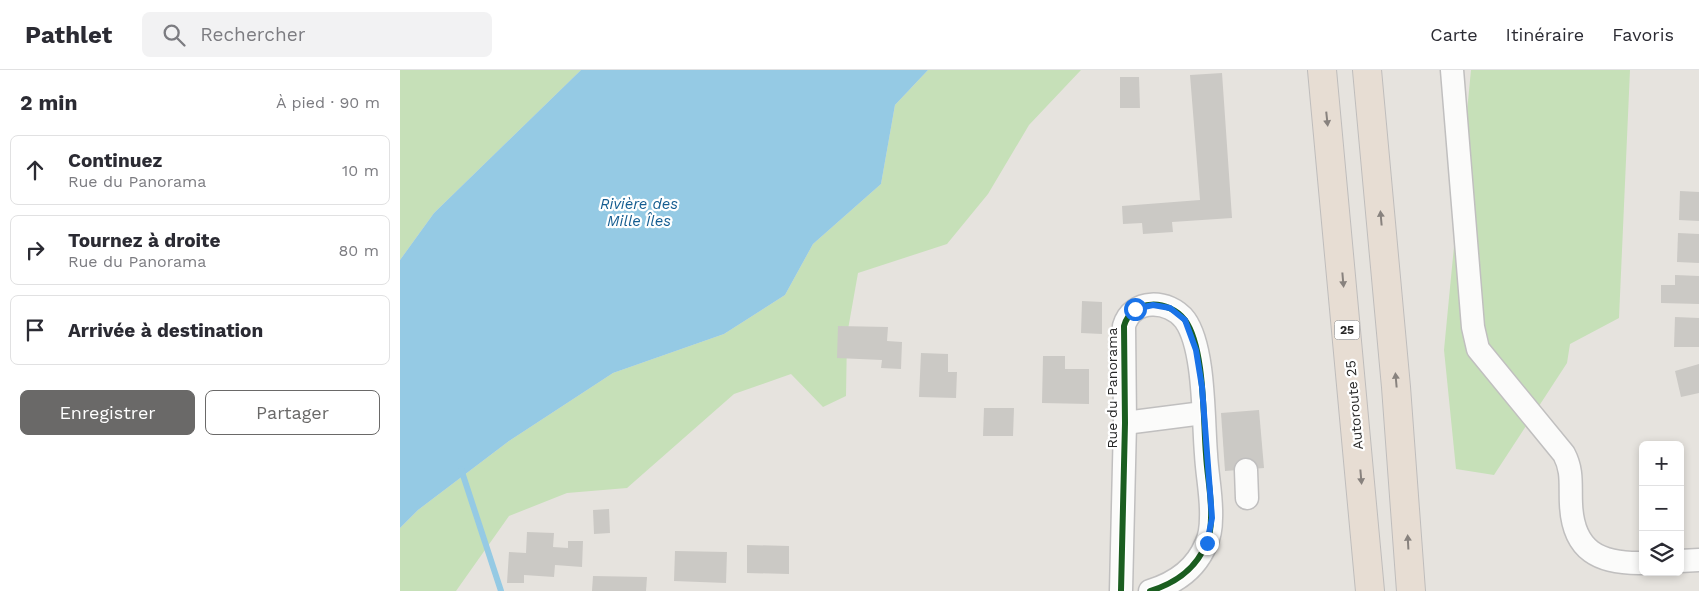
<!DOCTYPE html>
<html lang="fr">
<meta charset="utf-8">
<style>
:root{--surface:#fff;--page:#f2f2f3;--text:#2b2b33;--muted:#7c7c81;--line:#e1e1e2;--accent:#6a6968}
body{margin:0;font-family:"Work Sans",sans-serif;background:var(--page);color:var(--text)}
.controls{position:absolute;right:15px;bottom:15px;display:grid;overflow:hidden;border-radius:8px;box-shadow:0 2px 8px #0003}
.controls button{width:45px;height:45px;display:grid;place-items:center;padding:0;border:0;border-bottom:1px solid var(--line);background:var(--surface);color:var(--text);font:25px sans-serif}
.stop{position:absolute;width:15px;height:15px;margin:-11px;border:4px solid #1a73e8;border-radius:50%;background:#fff}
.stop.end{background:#1a73e8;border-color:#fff;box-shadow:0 1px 5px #0008}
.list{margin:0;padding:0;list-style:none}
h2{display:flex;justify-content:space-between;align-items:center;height:65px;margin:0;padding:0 20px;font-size:21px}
h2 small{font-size:16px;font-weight:400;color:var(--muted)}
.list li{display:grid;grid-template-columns:32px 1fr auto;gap:15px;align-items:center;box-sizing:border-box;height:70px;margin:0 10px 10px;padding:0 10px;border:1px solid var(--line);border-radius:8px}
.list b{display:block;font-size:19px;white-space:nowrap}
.list p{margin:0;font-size:16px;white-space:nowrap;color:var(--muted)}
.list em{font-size:16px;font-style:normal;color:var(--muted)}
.actions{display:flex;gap:10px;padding:15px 20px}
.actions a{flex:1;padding:11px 0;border:1px solid var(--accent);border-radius:8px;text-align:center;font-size:18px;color:var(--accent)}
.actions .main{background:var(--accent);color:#fff}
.icon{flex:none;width:28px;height:28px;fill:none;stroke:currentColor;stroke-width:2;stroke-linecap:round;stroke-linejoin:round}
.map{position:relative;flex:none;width:1299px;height:521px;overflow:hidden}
header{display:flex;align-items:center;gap:30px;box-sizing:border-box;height:70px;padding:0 25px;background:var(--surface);border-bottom:1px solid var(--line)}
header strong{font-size:24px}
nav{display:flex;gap:28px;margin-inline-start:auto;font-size:18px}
.search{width:350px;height:45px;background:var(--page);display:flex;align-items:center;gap:12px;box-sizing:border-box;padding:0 18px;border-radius:8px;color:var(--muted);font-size:19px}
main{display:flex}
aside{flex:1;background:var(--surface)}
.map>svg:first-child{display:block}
.green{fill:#c6e0b8}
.water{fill:#95cae4}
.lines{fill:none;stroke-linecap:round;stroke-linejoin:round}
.stream{stroke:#95cae4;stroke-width:6}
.building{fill:#cbc9c5}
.minor-casing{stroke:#c0bfbf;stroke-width:25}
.highway-casing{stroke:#bfbdbc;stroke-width:30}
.minor{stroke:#fbfbfa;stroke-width:22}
.highway{stroke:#e7ddd3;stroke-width:28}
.cycleway-casing{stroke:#fff;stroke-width:9}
.cycleway{stroke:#1b5e20;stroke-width:6}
.oneway{fill:#88827e}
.route{stroke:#1a73e8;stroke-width:6}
.labels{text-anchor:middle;stroke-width:4.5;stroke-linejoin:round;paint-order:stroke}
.shield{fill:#fff;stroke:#686868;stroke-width:1}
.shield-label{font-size:12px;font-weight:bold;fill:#282828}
.street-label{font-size:14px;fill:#282828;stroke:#fff}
.water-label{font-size:15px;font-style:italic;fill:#145c90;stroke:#fff}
</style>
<header>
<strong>Pathlet</strong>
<div class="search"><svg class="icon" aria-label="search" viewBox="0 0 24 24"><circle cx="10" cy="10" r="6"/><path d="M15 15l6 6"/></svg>Rechercher</div>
<nav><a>Carte</a><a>Itinéraire</a><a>Favoris</a></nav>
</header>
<main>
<aside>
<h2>2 min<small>À pied · 90 m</small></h2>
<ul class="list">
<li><svg class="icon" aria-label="ahead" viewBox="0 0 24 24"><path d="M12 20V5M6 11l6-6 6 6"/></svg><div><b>Continuez</b><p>Rue du Panorama</p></div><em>10 m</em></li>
<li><svg class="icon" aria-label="right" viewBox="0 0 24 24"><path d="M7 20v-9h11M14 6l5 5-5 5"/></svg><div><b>Tournez à droite</b><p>Rue du Panorama</p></div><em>80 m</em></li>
<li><svg class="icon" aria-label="arrive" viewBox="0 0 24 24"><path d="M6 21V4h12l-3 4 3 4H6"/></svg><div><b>Arrivée à destination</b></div></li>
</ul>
<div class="actions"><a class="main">Enregistrer</a><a>Partager</a></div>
</aside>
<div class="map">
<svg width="1299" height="521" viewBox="0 0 1299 521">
<rect width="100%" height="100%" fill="#e6e3de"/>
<g class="green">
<polygon points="0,0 181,0 34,143 0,190"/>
<polygon points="528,0 681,0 629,55 588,124 547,174 458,203 447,265 446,326 423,337 391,304 334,324 227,418 167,423 109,446 56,521 0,521 0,458 18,440 109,371 213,303 324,264 385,225 413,174 481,114 495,35"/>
<polygon points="1071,0 1230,0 1219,248 1170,274 1167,293 1094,405 1056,399 1044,280"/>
</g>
<polygon class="water" points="181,0 528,0 495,35 481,114 413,174 385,225 324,264 213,303 109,371 18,440 0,458 0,190 34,143"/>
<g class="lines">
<polyline class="stream" points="61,399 101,521"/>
</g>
<g class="building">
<polygon points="822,3 832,148 772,152 773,162 743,164 742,153 723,154 722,136 800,130 790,5"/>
<polygon points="720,7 739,7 740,38 720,38"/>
<polygon points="1280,121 1299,122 1299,151 1279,150"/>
<polygon points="1278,163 1299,164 1299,193 1277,192"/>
<polygon points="1275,205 1299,206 1299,234 1261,233 1261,215 1275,215"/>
<polygon points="682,231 702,232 702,264 681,263"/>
<polygon points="1275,247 1299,248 1299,277 1274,277"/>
<polygon points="438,256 488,257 487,271 502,272 501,299 481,298 482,290 437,288"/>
<polygon points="521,283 548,284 548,302 557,302 556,328 519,327"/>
<polygon points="643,286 665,286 665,299 689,299 689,334 642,333"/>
<polygon points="1299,294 1299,323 1281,327 1275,301"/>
<polygon points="584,338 614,338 613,366 583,366"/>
<polygon points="859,340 864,398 825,401 821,343"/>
<polygon points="209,439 210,463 194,464 193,440"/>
<polygon points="127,462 154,463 153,477 168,478 168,471 183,471 182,497 155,495 154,507 124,505 124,513 107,513 109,482 126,483"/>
<polygon points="347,475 389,476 389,504 347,503"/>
<polygon points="275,481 327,482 326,513 274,511"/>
<polygon points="193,506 247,507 246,521 192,521"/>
</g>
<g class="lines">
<g class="minor-casing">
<g id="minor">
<path d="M1052,0L1073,257L1078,279L1164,384C1173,401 1170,415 1171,434C1173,481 1199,494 1243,493"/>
<polyline points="725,353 803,343"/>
<polyline points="846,400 847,428"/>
<polyline points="1280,491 1299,490"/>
<path d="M721,521L725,353L724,256C732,228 769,229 785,250C805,278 803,349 806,384C807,405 812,427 811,448C811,457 810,466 806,474C796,499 776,513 750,521"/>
</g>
</g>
<g class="highway-casing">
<g id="highway">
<polyline points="922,0 970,521"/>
<polyline points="967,0 996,317 1011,521"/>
</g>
</g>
<use href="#minor" class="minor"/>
<use href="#highway" class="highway"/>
<g class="cycleway-casing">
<path id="cycleway" d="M721,521L725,353L724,256C732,228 769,229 785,250C805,278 803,349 806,384C807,405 812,427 811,448C811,457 810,466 806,474C796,499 776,513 750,521"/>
</g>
<use href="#cycleway" class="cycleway"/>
</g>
<defs><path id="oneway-solid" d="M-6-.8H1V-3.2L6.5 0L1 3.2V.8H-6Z" transform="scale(1.25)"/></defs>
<g class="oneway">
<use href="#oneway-solid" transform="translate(927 49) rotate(84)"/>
<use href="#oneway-solid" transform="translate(981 148) rotate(-95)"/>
<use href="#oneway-solid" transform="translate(943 210) rotate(85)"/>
<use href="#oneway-solid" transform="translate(996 310) rotate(-95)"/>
<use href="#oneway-solid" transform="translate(961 407) rotate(85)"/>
<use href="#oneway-solid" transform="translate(1008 472) rotate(-93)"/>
</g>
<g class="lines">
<polyline class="route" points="735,239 753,235 770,238 785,250 796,280 802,317 812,448 807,473"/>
</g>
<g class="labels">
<rect class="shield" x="934.5" y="250.5" width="25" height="19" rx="4"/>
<g class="shield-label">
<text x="947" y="264">25</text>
</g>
<g class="street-label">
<text transform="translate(712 318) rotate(-90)" y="5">Rue du Panorama</text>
<text transform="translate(954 335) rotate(-95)" y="5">Autoroute 25</text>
</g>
<g class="water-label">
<text x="239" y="139">Rivière des<tspan x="239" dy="17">Mille Îles</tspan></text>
</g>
</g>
</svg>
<div class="controls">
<button>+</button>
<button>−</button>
<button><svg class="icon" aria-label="layers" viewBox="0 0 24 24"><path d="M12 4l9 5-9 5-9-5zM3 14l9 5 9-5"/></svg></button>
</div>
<div class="stop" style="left:735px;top:239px"></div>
<div class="stop end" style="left:807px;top:473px"></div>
</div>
</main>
